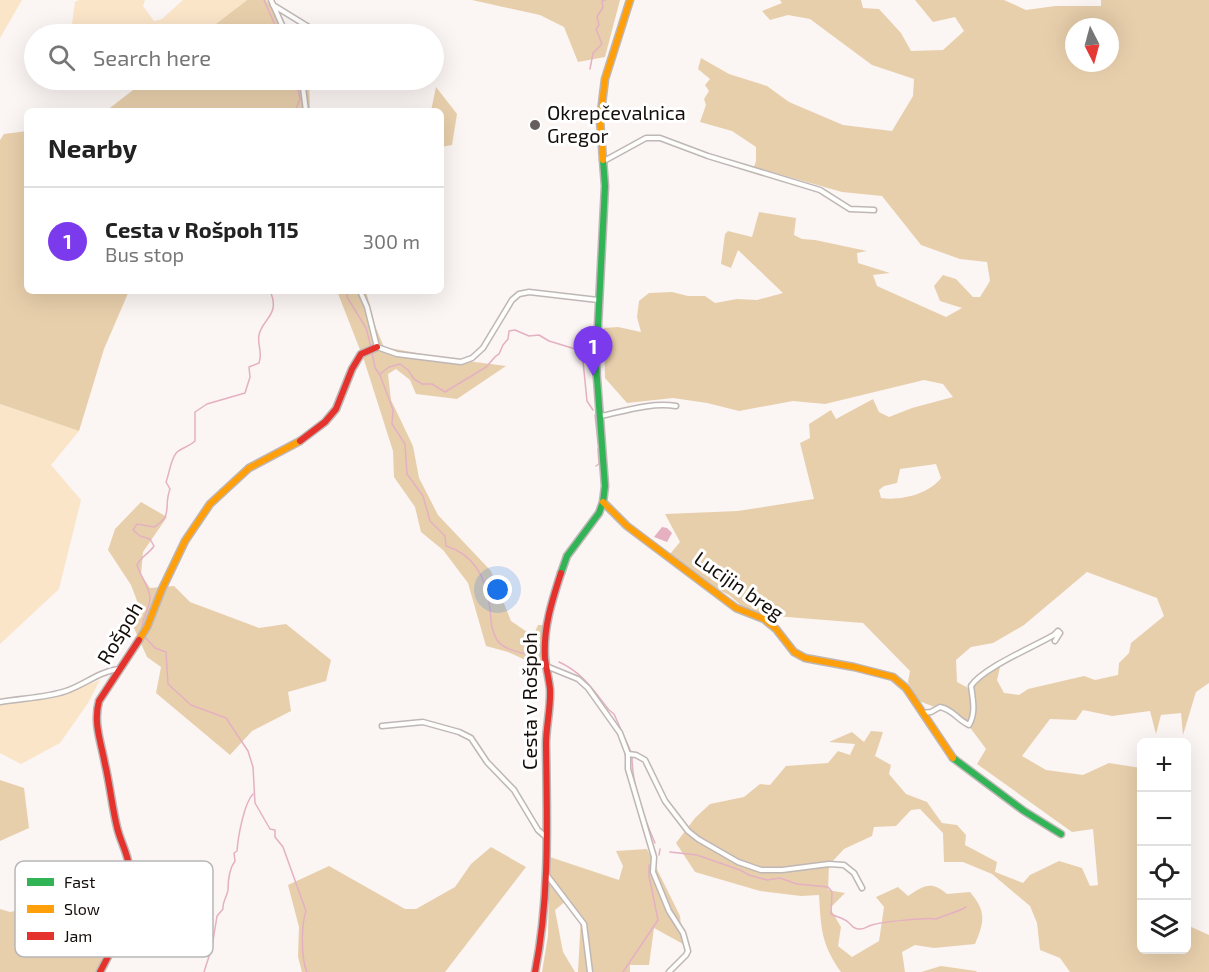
<!DOCTYPE html>
<meta charset="utf-8">
<style>
:root{--surface:#fff;--page:#f6f6f6;--text:#222;--muted:#767676;--line:#e0e0e0;--accent:#7c3aed}
body{margin:0;font-family:"Exo 2",sans-serif;background:var(--page);color:var(--text)}
.controls{position:absolute;right:18px;bottom:18px;display:grid;overflow:hidden;border-radius:9px;box-shadow:0 6px 24px #0002}
.controls button{width:54px;height:54px;display:grid;place-items:center;padding:0;border:0;border-bottom:2px solid var(--line);background:var(--surface);color:var(--text);font:30px sans-serif}
.compass{position:absolute;left:1065px;top:18px;width:54px;height:54px;border-radius:50%;background:var(--surface);box-shadow:0 6px 24px #0002;rotate:174deg}
.you{position:absolute;left:498px;top:590px;width:21px;height:21px;margin:-15px;border:4px solid #fff;border-radius:50%;background:#1a73e8;box-shadow:0 0 0 9px #1a73e833}
.badge{display:grid;place-items:center;width:39px;height:39px;border-radius:50%;background:var(--accent);color:#fff;font-size:20px;font-weight:700}
.pin{position:absolute;translate:-50% -50px;filter:drop-shadow(0 2px 3px #0008)}
.pin::after{content:'';position:absolute;top:32px;width:21px;height:18px;background:inherit;clip-path:polygon(0 0,100% 0,50% 100%)}
.list{margin:0;padding:0;list-style:none}
h2{display:flex;justify-content:space-between;align-items:center;height:78px;margin:0;padding:0 24px;font-size:26px}
h2 small{font-size:20px;font-weight:400;color:var(--muted)}
.list li{display:grid;grid-template-columns:39px 1fr auto;gap:18px;align-items:center;box-sizing:border-box;height:108px;padding:0 24px;border-top:2px solid var(--line)}
.list b{display:block;font-size:22px;white-space:nowrap}
.list p{margin:0;font-size:20px;white-space:nowrap;color:var(--muted)}
.list em{font-size:20px;font-style:normal;color:var(--muted)}
.icon{flex:none;width:33px;height:33px;fill:none;stroke:currentColor;stroke-width:2;stroke-linecap:round;stroke-linejoin:round}
.map{position:relative;flex:none;width:1209px;height:972px;overflow:hidden}
.search{position:absolute;background:var(--surface);box-shadow:0 6px 24px #0002;left:24px;top:24px;width:420px;height:66px;display:flex;align-items:center;gap:15px;box-sizing:border-box;padding:0 21px;border-radius:33px;color:var(--muted);font-size:22px}
.panel{position:absolute;background:var(--surface);box-shadow:0 6px 24px #0002;left:24px;top:108px;width:420px;height:186px;border-radius:9px}
.map>svg:first-child{display:block}
.green{fill:#fae5c9}
.forest{fill:#e8cfac;fill-rule:evenodd}
.water{fill:#e4b0c2}
.lines{fill:none;stroke-linecap:round;stroke-linejoin:round}
.stream{stroke:#e4b0c2;stroke-width:1.5}
.street-casing{stroke:#beb7b5;stroke-width:7}
.fast-casing{stroke:#beb7b5;stroke-width:9}
.slow-casing{stroke:#beb7b5;stroke-width:9}
.jam-casing{stroke:#beb7b5;stroke-width:9}
.street{stroke:#fefefd;stroke-width:4}
.fast{stroke:#30b455;stroke-width:6}
.slow{stroke:#ff9f0a;stroke-width:6}
.jam{stroke:#e5322d;stroke-width:6}
.poi-dot{fill:#655e5c;stroke:#fff;stroke-width:2}
.labels{text-anchor:middle;stroke-width:6;stroke-linejoin:round;paint-order:stroke}
.poi-label{font-size:20px;fill:#140d0a;stroke:#fff;text-anchor:start}
.street-label{font-size:20px;fill:#140d0a;stroke:#fff}
.key{fill:#fff;stroke:#b8b6b6;stroke-width:1.5}
.key-label{font-size:16px;fill:#140d0a}
</style>
<div class="map">
<svg width="1209" height="972" viewBox="0 0 1209 972">
<rect width="100%" height="100%" fill="#fbf5f4"/>
<g class="green">
<polygon points="0,0 22,0 0,38"/>
<polygon points="79,0 145,0 143,6 154,21 162,19 183,0 247,0 203,34 74,34 72,24 75,2"/>
<polygon points="0,404 79,431 51,465 81,500 59,589 0,644"/>
<polygon points="100,680 88,703 60,743 21,764 0,753 0,704 59,696"/>
</g>
<g class="forest">
<polygon points="247,0 266,0 293,34 203,34"/>
<polygon points="472,0 620,0 605,57 578,62 564,27 540,15"/>
<path d="M780,0H861L863,8L879,9L901,33L911,51L943,50L964,31L955,17L933,22L915,0H1004L1026,10L1055,6H1101V0H1209V683L1196,692L1183,735L1181,713L1161,715L1156,734L1150,711L1112,716L1083,710L1076,720L1050,719L1022,756L1046,770L1083,775L1109,763L1141,768L1142,950H1186L1187,925L1209,935V972H1070L1060,958L1040,950L1037,923L1030,906L992,874L963,862H944L943,833L920,809L911,810L896,826L874,827L872,836L844,849L829,865L828,890L845,893L830,908L841,927L838,946L852,957L879,941L884,907L876,897L898,887L908,896C923,886 931,880 947,894L970,892C986,911 985,921 975,944L934,948L915,945L902,952L905,972H841C821,944 821,928 819,895L801,896L760,891L695,872L676,843L695,818L710,804L744,797L760,784L770,785L786,766L828,763L838,751L850,755L855,744L829,742L852,732L864,742L871,731L883,732L875,756L891,765L889,774L906,794L927,802L942,823L957,825L966,835L965,845L997,862L995,872L1023,883L1030,875L1059,861L1082,868L1090,886L1098,885L1093,829L1072,832L977,764L986,749L963,718L919,701L908,682L910,671L863,623L751,614L729,595L711,586L670,554L680,542L665,514L738,511L814,499L800,443L810,438L809,424L831,410L836,419L873,399L879,412L889,417L912,408L953,397L943,384L924,380L825,404L793,401L739,411L707,403L673,398L627,403L605,378L604,328L618,327L641,332L637,317L639,301L649,293L672,292L688,296H705L715,303L737,299L757,300L783,293L738,250L731,268L721,264L725,234L728,231L752,237L759,212L796,218L794,235L802,239L815,240L867,251L857,253L858,263L890,273L873,275L877,286L946,317L962,308L940,301L934,286L943,275L956,279L973,297H980L990,281L987,262L960,259L921,245L882,196L842,192L754,167L756,161V147L732,131L700,122L706,105L704,99L709,91L705,85L710,79L698,69L701,58L729,74L767,86L789,102L843,125L892,131L913,96L914,79L872,65L810,19L788,15L770,20L762,11L782,3ZM1074,27H1110V63H1074ZM936,464L941,478C929,494 901,501 881,498L879,490L884,486L897,483L900,469ZM1087,572L1157,598L1164,616L1131,643L1129,653L1119,663L1118,675L1095,680L1084,676L1028,689L1019,695L1004,693L997,680L1001,663L970,689L957,682L956,660L971,647L993,643L1024,625Z"/>
<polygon points="146,80 309,80 310,111 106,111"/>
<polygon points="436,87 457,114 452,145 441,147 441,111 431,111"/>
<polygon points="27,131 27,291 129,291 104,349 79,431 0,404 0,140 4,134"/>
<polygon points="337,291 366,291 376,328 384,347 444,358 506,366 457,399 416,394 410,380 396,369 388,374 391,400 413,446 419,478 438,515 491,571 511,621 533,636 538,625 543,625 541,667 508,652 486,646 468,583 443,550 421,532 415,507 394,477 393,451 364,360"/>
<polygon points="141,502 167,517 143,552 141,575 150,588 174,586 190,602 259,628 286,624 331,660 326,681 288,692 291,711 252,731 230,755 156,693 161,667 147,657 134,628 139,606 131,585 108,550 115,529"/>
<polygon points="0,780 24,788 29,828 0,841"/>
<polygon points="491,847 526,867 445,972 302,972 298,957 299,927 288,885 329,866 405,909 416,909 455,887 471,864"/>
<polygon points="647,849 680,916 683,944 654,928 649,965 630,965 630,972 578,972 581,915 567,900 555,910 563,952 575,972 542,972 548,936 550,857 619,880 623,866 616,851"/>
<polygon points="123,893 122,911 97,972 0,972 0,909 10,912 97,895"/>
<polygon points="941,966 976,971 977,972 921,972"/>
</g>
<polygon class="water" points="662,527 667,528 672,533 667,542 654,537"/>
<g class="lines">
<g class="stream">
<polyline points="264,0 279,34"/>
<polyline points="590,69 593,53 602,44 596,29 599,25 597,17 603,7 602,1 605,0"/>
<polyline points="295,111 300,99 296,80"/>
<polyline points="348,291 347,297 366,328 371,347"/>
<path d="M372,352L375,368L380,375L393,410L392,424L405,444L407,474L423,496L430,521L445,536L446,546C476,555 487,580 490,609C491,620 491,630 497,640C505,652 527,653 539,658"/>
<path d="M380,374L389,367L400,364L408,370L414,379L422,384H432L445,392C459,383 472,376 486,367C491,363 493,357 499,354L503,345L508,339L509,331L515,330L529,336L539,335L549,341L582,351L587,401L593,410"/>
<polyline points="595,415 598,443"/>
<polyline points="596,466 599,464 598,449"/>
<path d="M142,632C140,619 150,611 150,598C150,587 140,576 137,565C141,556 149,554 154,546L150,539L140,536L133,530L137,524L154,527C174,515 163,507 170,489L166,482C170,472 170,460 177,452C182,448 190,446 195,441V412L207,404L245,393L250,377L249,367L259,363C263,352 257,345 259,335C262,319 281,315 270,291"/>
<path d="M144,636L155,648L166,652L168,684L191,705L226,718L248,751L253,767L255,803L270,829L275,830V837L283,847L306,911C301,925 301,959 307,972"/>
<path d="M559,662C582,672 594,691 609,710L614,714L631,752"/>
<path d="M632,757C632,785 644,818 655,843"/>
<path d="M670,852L697,855L740,870L749,875L767,880L780,878L797,884L828,887L832,892L831,914C836,917 844,918 848,922C852,925 853,929 859,929C864,930 867,926 872,925C881,922 928,917 936,919C946,914 956,913 966,907"/>
<polyline points="659,855 660,849"/>
<path d="M204,972L212,947L217,916L223,909C222,902 227,897 228,890C228,881 229,869 235,861L234,853L237,851C238,837 244,803 253,794"/>
<polyline points="623,972 658,920 649,876 649,865"/>
</g>
<g class="street-casing">
<g id="street">
<polyline points="271,0 286,34"/>
<polyline points="273,5 320,34"/>
<polyline points="302,80 306,111"/>
<polyline points="604,161 646,138 660,138 708,156 820,190 850,209 874,210"/>
<polyline points="360,291 367,307 377,347 397,354 461,362 472,358 483,348 512,300 519,294 529,292 598,300"/>
<path d="M601,416C624,411 652,402 676,406"/>
<polyline points="546,666 578,679 588,688 620,733 628,754 628,769 654,857 653,872 669,911 683,933 688,951 686,955 669,972"/>
<path d="M0,702C22,698 46,698 66,691C84,685 100,671 119,669"/>
<path d="M922,713L931,712L940,707C954,710 956,719 969,725C976,713 973,700 971,686C983,668 1033,647 1054,635L1058,631L1060,633L1055,641"/>
<polyline points="382,726 423,722 459,732 471,738 487,762 514,790 538,830 546,837"/>
<polyline points="628,754 636,755 645,760 665,801 688,831 698,839 738,862 761,870 782,870 829,864 844,865 854,873 862,888"/>
<polyline points="546,874 584,924 590,972"/>
</g>
</g>
<g class="fast-casing">
<g id="fast">
<polyline points="561,573 567,556 599,513 603,502 605,486 596,365 605,186 603,160"/>
<polyline points="953,758 1024,811 1061,834"/>
</g>
</g>
<g class="slow-casing">
<g id="slow">
<polyline points="603,160 600,120 605,79 630,0"/>
<polyline points="603,502 627,526 736,608 764,619 776,629 794,652 805,658 854,667 893,677 906,688 953,758"/>
<polyline points="139,640 147,627 162,589 185,541 210,504 249,468 300,441"/>
</g>
</g>
<g class="jam-casing">
<g id="jam">
<polyline points="300,441 325,422 336,409 352,369 361,354 377,347"/>
<path d="M100,972C117,941 132,903 129,867C128,853 120,841 117,827C112,807 110,785 105,764C101,742 93,723 99,701L139,640"/>
<path d="M535,972C550,897 547,820 546,744C546,726 551,708 550,689C549,679 546,668 545,658C543,628 552,601 561,573"/>
</g>
</g>
<use href="#street" class="street"/>
<use href="#fast" class="fast"/>
<use href="#slow" class="slow"/>
<use href="#jam" class="jam"/>
</g>
<circle class="poi-dot" cx="535" cy="125" r="6"/>
<g class="labels">
<g class="poi-label">
<text x="547" y="120">Okrepčevalnica<tspan x="547" dy="23">Gregor</tspan></text>
</g>
<g class="street-label">
<text transform="translate(739 586) rotate(35)" y="7">Lucijin breg</text>
<text transform="translate(120 633) rotate(-59)" y="7">Rošpoh</text>
<text transform="translate(530 701) rotate(-90)" y="7">Cesta v Rošpoh</text>
</g>
</g>
<rect x="15" y="861" width="198" height="96" rx="9" class="key"/>
<rect x="27" y="878" width="27" height="8" fill="#30b455"/>
<rect x="27" y="905" width="27" height="8" fill="#ff9f0a"/>
<rect x="27" y="932" width="27" height="8" fill="#e5322d"/>
<g class="key-label">
<text x="64" y="888">Fast</text>
<text x="64" y="915">Slow</text>
<text x="64" y="942">Jam</text>
</g>
</svg>
<div class="controls">
<button>+</button>
<button>−</button>
<button><svg class="icon" aria-label="locate" viewBox="0 0 24 24"><circle cx="12" cy="12" r="6"/><path d="M12 2v4M12 18v4M2 12h4M18 12h4"/></svg></button>
<button><svg class="icon" aria-label="layers" viewBox="0 0 24 24"><path d="M12 4l9 5-9 5-9-5zM3 14l9 5 9-5"/></svg></button>
</div>
<svg class="compass" viewBox="-18 -18 36 36"><path d="M0-13l5 13h-10z" fill="#e53935"/><path d="M0 13l5-13h-10z" fill="#767676"/></svg>
<div class="you"></div>
<div class="pin badge" style="left:593px;top:376px">1</div>
<div class="search"><svg class="icon" aria-label="search" viewBox="0 0 24 24"><circle cx="10" cy="10" r="6"/><path d="M15 15l6 6"/></svg>Search here</div>
<section class="panel">
<h2>Nearby<small></small></h2>
<ul class="list">
<li><span class="badge">1</span><div><b>Cesta v Rošpoh 115</b><p>Bus stop</p></div><em>300 m</em></li>
</ul>
</section>
</div>
